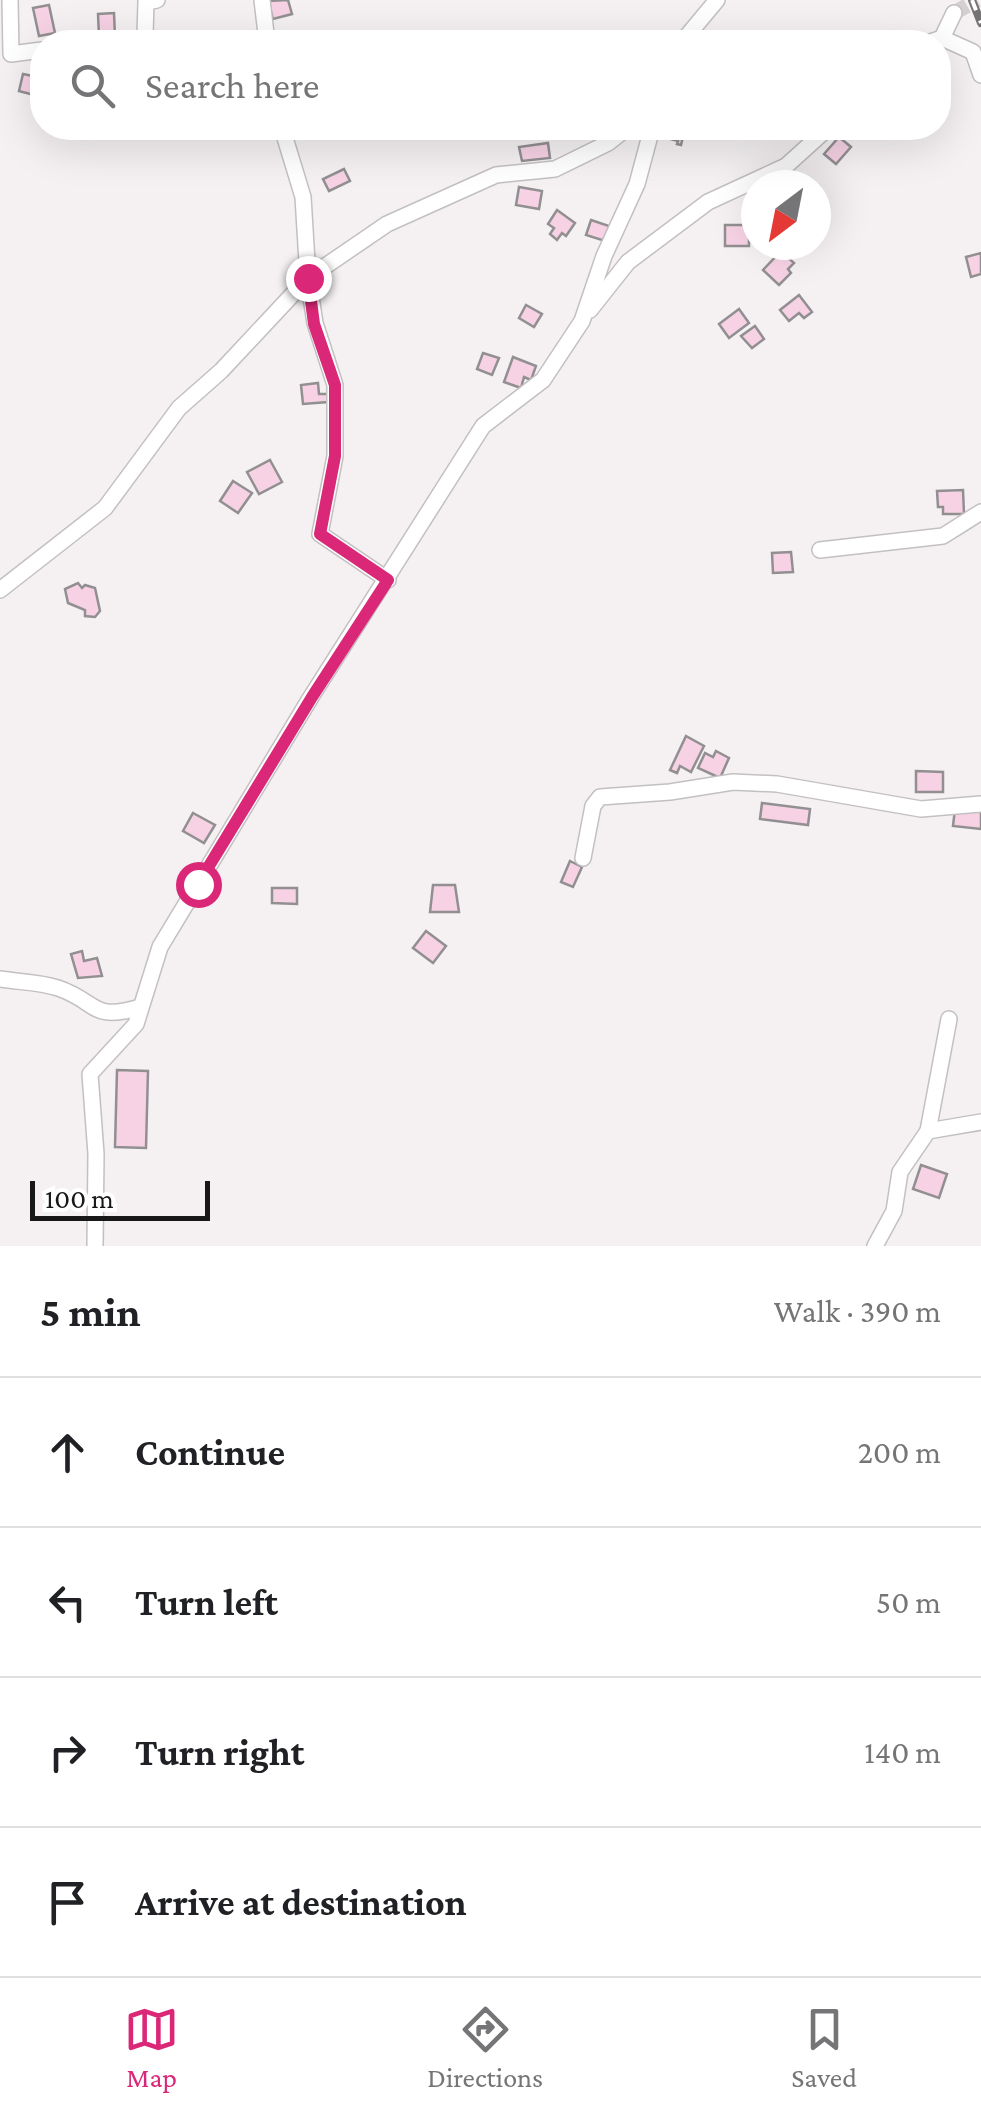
<!DOCTYPE html>
<meta charset="utf-8">
<style>
:root{--surface:#fff;--page:#f6f6f6;--text:#202124;--muted:#757577;--line:#e0e0e0;--accent:#db2777}
body{margin:0;font-family:"Crimson Pro",serif;background:var(--page);color:var(--text)}
.compass{position:absolute;left:741px;top:170px;width:90px;height:90px;border-radius:50%;background:var(--surface);box-shadow:0 10px 40px #0002;rotate:212deg}
.scale{position:absolute;left:30px;bottom:25px;width:180px;box-sizing:border-box;padding-left:10px;border:5px solid #191819;border-top:0;font-size:28px;line-height:35px;white-space:nowrap;color:#191819;-webkit-text-stroke:8px #fff;paint-order:stroke}
.stop{position:absolute;width:30px;height:30px;margin:-22px;border:8px solid #db2777;border-radius:50%;background:#fff}
.stop.end{background:#db2777;border-color:#fff;box-shadow:0 2px 10px #0008}
.list{margin:0;padding:0;list-style:none}
h2{display:flex;justify-content:space-between;align-items:center;height:130px;margin:0;padding:0 40px;font-size:42px}
h2 small{font-size:32px;font-weight:400;color:var(--muted)}
.list li{display:grid;grid-template-columns:65px 1fr auto;gap:30px;align-items:center;box-sizing:border-box;height:150px;padding:0 40px;border-top:2px solid var(--line)}
.list b{display:block;font-size:38px;white-space:nowrap}
.list em{font-size:32px;font-style:normal;color:var(--muted)}
.icon{flex:none;width:55px;height:55px;fill:none;stroke:currentColor;stroke-width:2;stroke-linecap:round;stroke-linejoin:round}
.map{position:relative;flex:none;width:981px;height:1246px;overflow:hidden}
.search{position:absolute;background:var(--surface);box-shadow:0 10px 40px #0002;left:30px;right:30px;top:30px;height:110px;display:flex;align-items:center;gap:25px;box-sizing:border-box;padding:0 35px;border-radius:40px;color:var(--muted);font-size:38px}
.sheet{height:730px;background:var(--surface)}
nav{display:flex;justify-content:space-around;align-items:center;box-sizing:border-box;height:140px;border-top:2px solid var(--line);background:var(--surface);font-size:28px;color:var(--muted)}
nav a{display:grid;justify-items:center;gap:5px}
nav .on{color:var(--accent)}
.map>svg:first-child{display:block}
.building{fill:#f6d2e4;stroke:#928f91;stroke-width:2.5}
.lines{fill:none;stroke-linecap:round;stroke-linejoin:round}
.minor-tunnel{stroke:#d4d0d2;stroke-width:15;stroke-dasharray:15 8;stroke-linecap:butt}
.minor-casing{stroke:#c3c0c1;stroke-width:18}
.minor{stroke:#fff;stroke-width:15}
.rail-casing{stroke:#747273;stroke-width:8}
.rail{stroke:#fff;stroke-width:4;stroke-dasharray:11;stroke-linecap:butt}
.route{stroke:#db2777;stroke-width:12}
</style>
<div class="map">
<svg width="981" height="1246" viewBox="0 0 981 1246">
<rect width="100%" height="100%" fill="#f5f1f3"/>
<g class="building">
<polygon points="288,0 292,14 273,19 268,1"/>
<polygon points="49,5 55,33 39,36 33,8"/>
<polygon points="114,13 115,37 99,37 98,14"/>
<polygon points="23,74 38,77 34,95 19,91"/>
<polygon points="662,128 685,128 681,145 677,144 678,141 659,136"/>
<polygon points="839,137 851,147 836,164 824,154"/>
<polygon points="548,143 550,158 522,161 519,147"/>
<polygon points="344,169 350,181 329,191 323,179"/>
<polygon points="519,187 542,191 539,209 516,205"/>
<polygon points="557,210 575,223 566,236 562,233 557,240 550,234 554,228 548,224"/>
<polygon points="591,220 609,226 605,241 586,235"/>
<rect x="725" y="225" width="24" height="21"/>
<polygon points="781,251 794,263 788,269 791,273 779,285 763,270"/>
<polygon points="981,253 981,274 971,277 966,257"/>
<polygon points="799,295 812,312 804,318 799,313 789,321 780,310"/>
<polygon points="526,305 542,314 534,327 519,318"/>
<polygon points="739,309 749,323 729,338 719,324"/>
<polygon points="755,326 764,339 752,348 741,336"/>
<polygon points="483,353 499,358 492,375 477,369"/>
<polygon points="513,357 536,366 531,380 524,377 521,388 504,382"/>
<polygon points="318,383 319,394 328,394 328,402 303,404 301,385"/>
<polygon points="270,460 282,482 259,494 247,472"/>
<polygon points="233,481 252,493 238,513 220,501"/>
<polygon points="963,490 964,514 943,514 943,507 938,507 937,491"/>
<polygon points="791,552 793,572 773,573 772,553"/>
<polygon points="78,583 82,588 85,585 95,588 100,611 95,617 85,616 85,610 68,603 65,589"/>
<polygon points="686,736 704,746 691,772 680,766 677,773 670,770"/>
<polygon points="716,751 729,758 720,778 698,768 705,753 713,757"/>
<polygon points="916,771 943,772 943,792 916,792"/>
<polygon points="762,803 810,809 808,825 760,819"/>
<polygon points="955,809 981,812 981,829 953,826"/>
<polygon points="193,813 215,825 204,843 183,831"/>
<polygon points="570,861 582,867 573,887 561,882"/>
<polygon points="433,885 455,885 459,912 430,912"/>
<polygon points="272,888 297,888 297,904 272,903"/>
<polygon points="426,931 446,946 433,963 413,948"/>
<polygon points="82,951 84,961 97,958 102,976 78,978 71,954"/>
<polygon points="117,1070 148,1071 146,1148 115,1147"/>
<polygon points="921,1165 947,1174 939,1198 913,1189"/>
</g>
<g class="lines">
<polyline class="minor-tunnel" points="954,13 977,0"/>
<g class="minor-casing">
<g id="minor">
<polyline points="10,0 11,54 42,50"/>
<polyline points="262,0 267,42"/>
<polyline points="942,38 954,13"/>
<polyline points="125,42 139,41 145,35 146,2 157,0"/>
<polyline points="682,42 717,0"/>
<polyline points="930,42 942,38 973,52 981,75"/>
<polyline points="282,128 303,197 308,278 315,323 335,385 335,456 320,534 388,580"/>
<polyline points="590,310 628,262 708,202 786,166 828,128"/>
<polyline points="820,550 943,536 981,512"/>
<polyline points="0,590 105,508 179,408 221,371 308,278 387,224 496,175 555,169 608,143 627,128"/>
<polyline points="583,858 593,806 600,797 670,792 733,782 777,784 921,809 981,804"/>
<path d="M0,979C18,982 40,982 58,988C99,1002 90,1022 141,1007"/>
<polyline points="949,1019 928,1131 981,1122"/>
<polyline points="95,1246 96,1154 90,1074 136,1024 160,947 311,697 483,426 543,380 582,321 604,256 637,184 652,128"/>
<polyline points="875,1246 894,1211 900,1172 928,1131"/>
</g>
</g>
<use href="#minor" class="minor"/>
<g class="rail-casing">
<polyline id="rail" points="972,0 981,23"/>
</g>
<use href="#rail" class="rail"/>
</g>
<g class="lines">
<polyline class="route" points="198,884 312,697 388,580 320,534 335,456 335,385 314,324 308,278"/>
</g>
</svg>
<svg class="compass" viewBox="-18 -18 36 36"><path d="M0-13l5 13h-10z" fill="#e53935"/><path d="M0 13l5-13h-10z" fill="#757577"/></svg>
<div class="scale">100 m</div>
<div class="stop" style="left:198px;top:884px"></div>
<div class="stop end" style="left:308px;top:278px"></div>
<div class="search"><svg class="icon" aria-label="search" viewBox="0 0 24 24"><circle cx="10" cy="10" r="6"/><path d="M15 15l6 6"/></svg>Search here</div>
</div>
<section class="sheet">
<h2>5 min<small>Walk · 390 m</small></h2>
<ul class="list">
<li><svg class="icon" aria-label="ahead" viewBox="0 0 24 24"><path d="M12 20V5M6 11l6-6 6 6"/></svg><div><b>Continue</b></div><em>200 m</em></li>
<li><svg class="icon" aria-label="left" viewBox="0 0 24 24"><path d="M17 20v-9H6M10 6l-5 5 5 5"/></svg><div><b>Turn left</b></div><em>50 m</em></li>
<li><svg class="icon" aria-label="right" viewBox="0 0 24 24"><path d="M7 20v-9h11M14 6l5 5-5 5"/></svg><div><b>Turn right</b></div><em>140 m</em></li>
<li><svg class="icon" aria-label="arrive" viewBox="0 0 24 24"><path d="M6 21V4h12l-3 4 3 4H6"/></svg><div><b>Arrive at destination</b></div></li>
</ul>
</section>
<nav>
<a class="on"><svg class="icon" aria-label="map" viewBox="0 0 24 24"><path d="M3 6l6-2 6 2 6-2v14l-6 2-6-2-6 2zM9 4v14M15 6v14"/></svg>Map</a>
<a><svg class="icon" aria-label="directions" viewBox="0 0 24 24"><path d="M12 3l9 9-9 9-9-9zM9 14v-3h6M13 9l2 2-2 2"/></svg>Directions</a>
<a><svg class="icon" aria-label="saved" viewBox="0 0 24 24"><path d="M7 4h10v16l-5-4-5 4z"/></svg>Saved</a>
</nav>
